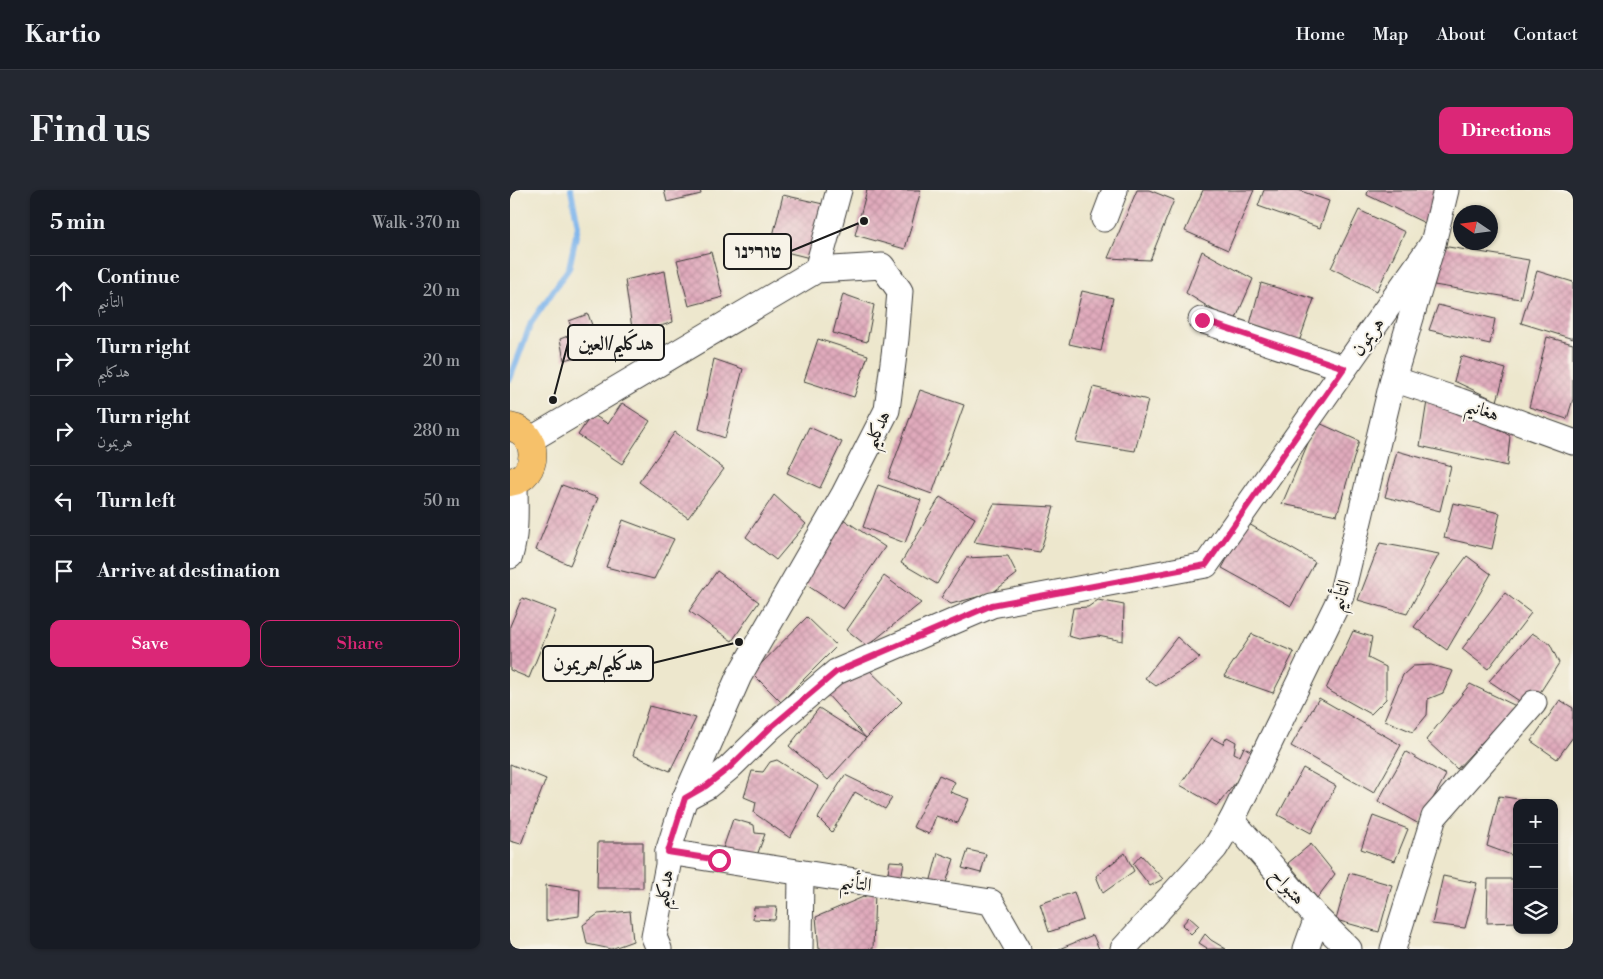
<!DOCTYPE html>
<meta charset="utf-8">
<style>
:root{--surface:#171b24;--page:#242831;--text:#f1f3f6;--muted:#9ea1a6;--line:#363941;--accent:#db2777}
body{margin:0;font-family:"Libre Bodoni",Amiri,"Frank Ruhl Libre",serif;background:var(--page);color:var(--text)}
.controls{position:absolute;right:15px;bottom:15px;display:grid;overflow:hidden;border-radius:10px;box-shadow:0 1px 4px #0004}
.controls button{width:45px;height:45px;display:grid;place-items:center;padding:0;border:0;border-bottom:1px solid var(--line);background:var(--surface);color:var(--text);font:25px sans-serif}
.compass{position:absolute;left:943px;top:15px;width:45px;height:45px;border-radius:50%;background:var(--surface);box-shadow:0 1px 4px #0004;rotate:283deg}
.stop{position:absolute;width:15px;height:15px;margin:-11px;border:4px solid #db2777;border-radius:50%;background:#fff}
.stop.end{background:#db2777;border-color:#fff;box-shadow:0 1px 5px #0008}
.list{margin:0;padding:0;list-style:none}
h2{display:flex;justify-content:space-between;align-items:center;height:65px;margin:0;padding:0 20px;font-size:21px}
h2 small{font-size:16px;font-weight:400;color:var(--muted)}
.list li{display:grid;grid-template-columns:32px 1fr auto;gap:15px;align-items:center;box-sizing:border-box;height:70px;padding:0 20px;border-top:1px solid var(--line)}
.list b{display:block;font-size:19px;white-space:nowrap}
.list p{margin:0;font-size:16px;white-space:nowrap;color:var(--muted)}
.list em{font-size:16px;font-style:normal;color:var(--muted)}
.actions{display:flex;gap:10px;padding:15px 20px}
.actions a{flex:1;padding:11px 0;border:1px solid var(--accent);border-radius:10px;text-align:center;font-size:18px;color:var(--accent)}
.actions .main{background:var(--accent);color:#fff}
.icon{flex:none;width:28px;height:28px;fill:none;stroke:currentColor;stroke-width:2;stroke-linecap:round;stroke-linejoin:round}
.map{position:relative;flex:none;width:1063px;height:759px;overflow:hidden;border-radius:10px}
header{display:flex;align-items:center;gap:30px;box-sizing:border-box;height:70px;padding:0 25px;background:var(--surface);border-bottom:1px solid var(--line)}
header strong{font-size:24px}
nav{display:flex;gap:28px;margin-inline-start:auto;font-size:18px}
.intro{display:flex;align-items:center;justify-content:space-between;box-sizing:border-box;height:120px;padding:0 30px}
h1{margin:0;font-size:35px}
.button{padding:12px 22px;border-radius:10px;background:var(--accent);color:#fff;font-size:18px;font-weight:700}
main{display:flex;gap:30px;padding:0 30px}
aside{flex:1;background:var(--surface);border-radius:10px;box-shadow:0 1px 4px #0004}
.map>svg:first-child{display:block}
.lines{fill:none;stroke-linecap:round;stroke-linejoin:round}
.stream{stroke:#7cb4ec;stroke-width:6}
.building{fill:url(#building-cross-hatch)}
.minor-casing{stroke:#3b3a37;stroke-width:27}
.major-casing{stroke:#3b3a37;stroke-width:29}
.minor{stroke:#fff;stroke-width:25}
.major{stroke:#f6c16b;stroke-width:28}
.route{stroke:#db2777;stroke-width:6}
.labels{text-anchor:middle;stroke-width:4;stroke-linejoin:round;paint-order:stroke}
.street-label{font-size:19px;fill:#1c1c1c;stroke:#f7f3e8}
.leader{fill:none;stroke:#1c1c1c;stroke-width:2}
.callout-dot{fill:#1c1c1c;stroke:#f7f3e8;stroke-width:2}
.callout{fill:#f7f3e8;stroke:#1c1c1c;stroke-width:2}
.callout-label{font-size:20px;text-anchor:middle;font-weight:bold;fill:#1c1c1c}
</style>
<header>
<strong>Kartio</strong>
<nav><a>Home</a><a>Map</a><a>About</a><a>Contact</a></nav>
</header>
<div class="intro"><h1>Find us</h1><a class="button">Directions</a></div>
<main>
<aside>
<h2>5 min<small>Walk · 370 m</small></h2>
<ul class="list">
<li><svg class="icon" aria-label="ahead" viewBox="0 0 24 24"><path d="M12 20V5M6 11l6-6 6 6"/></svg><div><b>Continue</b><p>التأنيم</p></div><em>20 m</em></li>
<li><svg class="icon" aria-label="right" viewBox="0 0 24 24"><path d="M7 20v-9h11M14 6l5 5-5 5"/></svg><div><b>Turn right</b><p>هدكليم</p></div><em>20 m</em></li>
<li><svg class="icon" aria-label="right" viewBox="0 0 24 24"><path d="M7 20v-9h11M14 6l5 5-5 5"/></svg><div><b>Turn right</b><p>هريمون</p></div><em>280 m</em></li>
<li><svg class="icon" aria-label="left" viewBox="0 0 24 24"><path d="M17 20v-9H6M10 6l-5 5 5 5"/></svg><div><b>Turn left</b></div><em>50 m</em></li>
<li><svg class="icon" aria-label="arrive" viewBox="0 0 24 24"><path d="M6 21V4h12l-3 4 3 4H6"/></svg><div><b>Arrive at destination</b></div></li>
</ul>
<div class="actions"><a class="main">Save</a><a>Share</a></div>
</aside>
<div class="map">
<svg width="1063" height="759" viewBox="0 0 1063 759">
<defs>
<pattern id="building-cross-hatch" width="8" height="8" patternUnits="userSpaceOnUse" patternTransform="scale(1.25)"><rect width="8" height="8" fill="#e0aabc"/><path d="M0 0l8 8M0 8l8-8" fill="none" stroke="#c092a1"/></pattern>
</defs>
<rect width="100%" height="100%" fill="#f7f3e8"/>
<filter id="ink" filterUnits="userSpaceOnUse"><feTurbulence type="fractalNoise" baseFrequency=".02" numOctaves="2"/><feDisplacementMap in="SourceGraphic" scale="10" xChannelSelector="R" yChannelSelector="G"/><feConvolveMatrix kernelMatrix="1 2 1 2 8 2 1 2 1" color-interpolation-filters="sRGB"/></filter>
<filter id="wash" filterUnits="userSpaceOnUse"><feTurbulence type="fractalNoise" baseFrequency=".0096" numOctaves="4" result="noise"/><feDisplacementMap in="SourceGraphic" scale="20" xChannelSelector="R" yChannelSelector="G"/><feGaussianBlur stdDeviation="1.12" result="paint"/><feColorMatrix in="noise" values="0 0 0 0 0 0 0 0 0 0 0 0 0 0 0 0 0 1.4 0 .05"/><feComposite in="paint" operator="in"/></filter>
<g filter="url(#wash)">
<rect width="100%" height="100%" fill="#ede7cd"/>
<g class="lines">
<polyline class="stream" points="0,189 21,133 59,78 68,36 61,0"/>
</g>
<g id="blocks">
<g class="building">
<polygon points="154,0 190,0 191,4 157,12"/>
<polygon points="357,0 411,0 395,59 345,45"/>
<polygon points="627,0 639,0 664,10 640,70 598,68"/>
<polygon points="693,0 744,0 718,60 675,41"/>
<polygon points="754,0 788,0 819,11 810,38 748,16"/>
<polygon points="858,0 928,0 919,35 857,5"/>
<polygon points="273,5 313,14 300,68 260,58"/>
<polygon points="849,20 895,42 867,101 821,78"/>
<polygon points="932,56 1019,70 1010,109 924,95"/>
<polygon points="692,61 743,89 724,133 676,103"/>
<polygon points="201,62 213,107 179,116 167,70"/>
<polygon points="155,81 163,132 123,145 115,90"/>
<polygon points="1027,81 1063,92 1063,149 1011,133"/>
<polygon points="751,93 804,109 790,149 785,150 739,138"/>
<polygon points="572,101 603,108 591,161 559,154"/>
<polygon points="333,104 364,115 357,152 323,143"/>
<polygon points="928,115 985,129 980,154 919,140"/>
<polygon points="78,124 91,160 54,170 50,149 63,144 59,131"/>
<polygon points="1037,147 1063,154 1063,209 1057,229 1019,217"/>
<polygon points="308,149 358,165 344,207 294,191"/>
<polygon points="951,166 996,179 987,211 944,191"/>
<polygon points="204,169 233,179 215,248 189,239"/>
<polygon points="583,197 638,210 625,261 566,252"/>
<polygon points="410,200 454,215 422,304 378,288"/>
<polygon points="917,211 976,231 1000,246 997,276 910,256"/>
<polygon points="112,213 140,231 112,274 68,245 82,224 98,234"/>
<polygon points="807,232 849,251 827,325 772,314"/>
<polygon points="299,237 332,252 310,298 277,283"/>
<polygon points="165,242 214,279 178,328 129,292"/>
<polygon points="887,261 941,276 930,321 875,307"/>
<polygon points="52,295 88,308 60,375 26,360"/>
<polygon points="368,295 411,310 395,353 353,337"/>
<polygon points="264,305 296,334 266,370 236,347"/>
<polygon points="430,307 465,328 427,394 391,373"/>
<polygon points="943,313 990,323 982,359 934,348"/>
<polygon points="484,314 544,317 530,362 464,352"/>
<polygon points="333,329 375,357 333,419 292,392"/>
<polygon points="113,330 164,349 144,389 96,377"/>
<polygon points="737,333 805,372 781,416 712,378"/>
<polygon points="870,353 929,364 897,424 848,410"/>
<polygon points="498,366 507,384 482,403 441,414 431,408 456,368"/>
<polygon points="957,366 981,384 937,460 904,437"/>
<polygon points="207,381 249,412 222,451 179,421"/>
<polygon points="374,386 411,413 357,456 337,440"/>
<polygon points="995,403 1021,423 978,479 952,459"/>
<polygon points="12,408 46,421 19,488 0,480 0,436"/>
<polygon points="588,410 614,415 613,451 588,446 569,449 558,446 563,418 578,417"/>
<polygon points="297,427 327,456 271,512 242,483"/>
<polygon points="843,441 862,447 858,468 876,477 876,509 861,524 816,499"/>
<polygon points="1022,443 1040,454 1049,473 1020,518 979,491"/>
<polygon points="742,444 784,462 763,503 714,486"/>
<polygon points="667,447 690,468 646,496 635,488"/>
<polygon points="921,475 943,481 933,503 918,509 917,525 903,542 874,530 893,485 903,476"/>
<polygon points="355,476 392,512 356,548 316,503"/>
<polygon points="960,494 1006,516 947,579 916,550"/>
<polygon points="809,508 891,555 864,603 781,556"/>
<polygon points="1050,510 1063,518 1063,547 1047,569 1021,551"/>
<polygon points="139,516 186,528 160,581 123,565"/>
<polygon points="309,518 356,548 318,590 279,556"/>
<polygon points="717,547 726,552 724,563 730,566 734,557 752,569 741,573 707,616 670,595 702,548 713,554"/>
<polygon points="896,562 936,585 909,634 868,611"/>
<polygon points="267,570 308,596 280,648 244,623 246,612 234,607 242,581 253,582 260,572"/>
<polygon points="0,574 36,589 11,654 0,651"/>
<polygon points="793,578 826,596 801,643 768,625"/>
<polygon points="335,585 382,608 375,619 345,602 322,642 308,628"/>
<polygon points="429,585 445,592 440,602 459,609 448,633 426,626 419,644 403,637"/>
<polygon points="989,606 1027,612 1007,613 1007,657 1004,666 977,656"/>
<polygon points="863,626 898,639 885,671 851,659"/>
<polygon points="223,629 244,635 245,643 255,644 243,676 209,670"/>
<polygon points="88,652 133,652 133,698 87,698"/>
<polygon points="801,654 825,684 807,708 778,673"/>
<polygon points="458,660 476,664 471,683 452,678"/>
<polygon points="428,663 444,669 435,696 420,693"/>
<polygon points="615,663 624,681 593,703 586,686"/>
<polygon points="631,665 653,689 640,696 623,674"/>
<polygon points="380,671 394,672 391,689 378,683"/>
<polygon points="839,683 882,695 869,742 826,730"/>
<polygon points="933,686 967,693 955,738 922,734"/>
<polygon points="978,689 1007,689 1007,732 977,733"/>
<polygon points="36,695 70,700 69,726 36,731"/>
<polygon points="365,702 363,759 309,759 306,727"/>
<polygon points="564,702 573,730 539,742 530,714"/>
<polygon points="244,717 267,717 265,730 243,729"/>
<polygon points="120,721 123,751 101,759 77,754 73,735 88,724"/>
<polygon points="679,727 689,736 681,744 672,735"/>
<polygon points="695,744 701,750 716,759 696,759 697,758 689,753"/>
<polygon points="583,745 589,759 549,759"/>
</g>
</g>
</g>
<g filter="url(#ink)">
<use href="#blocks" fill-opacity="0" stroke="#3b3a37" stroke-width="1"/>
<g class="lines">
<g class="minor-casing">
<g id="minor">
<polyline points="594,29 605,0"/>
<polyline points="307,80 329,0"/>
<polyline points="691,130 834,178"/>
<polyline points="883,189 950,211 1063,252"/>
<polyline points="20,250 307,80 372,76 390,101 386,149 377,220 334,304 229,486 175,608 158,662 158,675 144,747 149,759"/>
<path d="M0,366C7,342 5,316 5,291"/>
<polyline points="175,608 196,597 219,578 260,538 326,482 482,415 696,375 923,53"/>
<polyline points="722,630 807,728 839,759"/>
<polyline points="158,662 481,712 508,759"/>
<polyline points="290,759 291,683"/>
<polyline points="613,759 705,658 722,630 831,406 883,189 923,53 936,0"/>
<polyline points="796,759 807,728"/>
<polyline points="883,759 924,627 1024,513"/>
</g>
</g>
<g class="major-casing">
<path id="major" d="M0,237C30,242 30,287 0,292"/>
</g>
<use href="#minor" class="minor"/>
<use href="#major" class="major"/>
</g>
</g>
<g class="lines" filter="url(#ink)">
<polyline class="route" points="209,670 158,662 175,608 196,596 219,578 260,538 326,482 482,415 696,375 834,178 692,130"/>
</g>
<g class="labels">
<g class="street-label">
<text transform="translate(857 146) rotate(-55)" y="7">هريمون</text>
<text transform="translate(973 219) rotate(20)" y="7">هغانيم</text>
<text transform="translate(366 239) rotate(-65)" y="7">هدكليم</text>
<text transform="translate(829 405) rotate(-71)" y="7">التأنيم</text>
<text transform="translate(346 692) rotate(9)" y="7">التأنيم</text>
<text transform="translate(779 696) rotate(49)" y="7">هتبواح</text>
<text transform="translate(153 699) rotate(-80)" y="7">هدكليم</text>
</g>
</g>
<path class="leader" d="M354 31L281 61M43 210L58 153M229 452L143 473"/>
<g class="callout-dot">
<circle cx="354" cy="31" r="5"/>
<circle cx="43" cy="210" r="5"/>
<circle cx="229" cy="452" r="5"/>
</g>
<g class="callout">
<rect x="214" y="44" width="67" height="35" rx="5"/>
<rect x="58" y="135" width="96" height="35" rx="5"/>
<rect x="33" y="456" width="110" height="35" rx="5"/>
</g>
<g class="callout-label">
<text x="248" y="68">טורינו</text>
<text x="106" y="160">هدكَليم/العين</text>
<text x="88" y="480">هدكَليم/هريمون</text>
</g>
</svg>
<div class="controls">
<button>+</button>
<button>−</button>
<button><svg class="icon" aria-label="layers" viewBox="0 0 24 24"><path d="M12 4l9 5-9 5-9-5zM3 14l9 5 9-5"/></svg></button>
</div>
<svg class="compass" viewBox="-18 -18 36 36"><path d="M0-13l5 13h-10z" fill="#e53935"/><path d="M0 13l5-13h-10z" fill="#9ea1a6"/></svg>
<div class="stop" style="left:209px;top:670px"></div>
<div class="stop end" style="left:692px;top:130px"></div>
</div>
</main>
